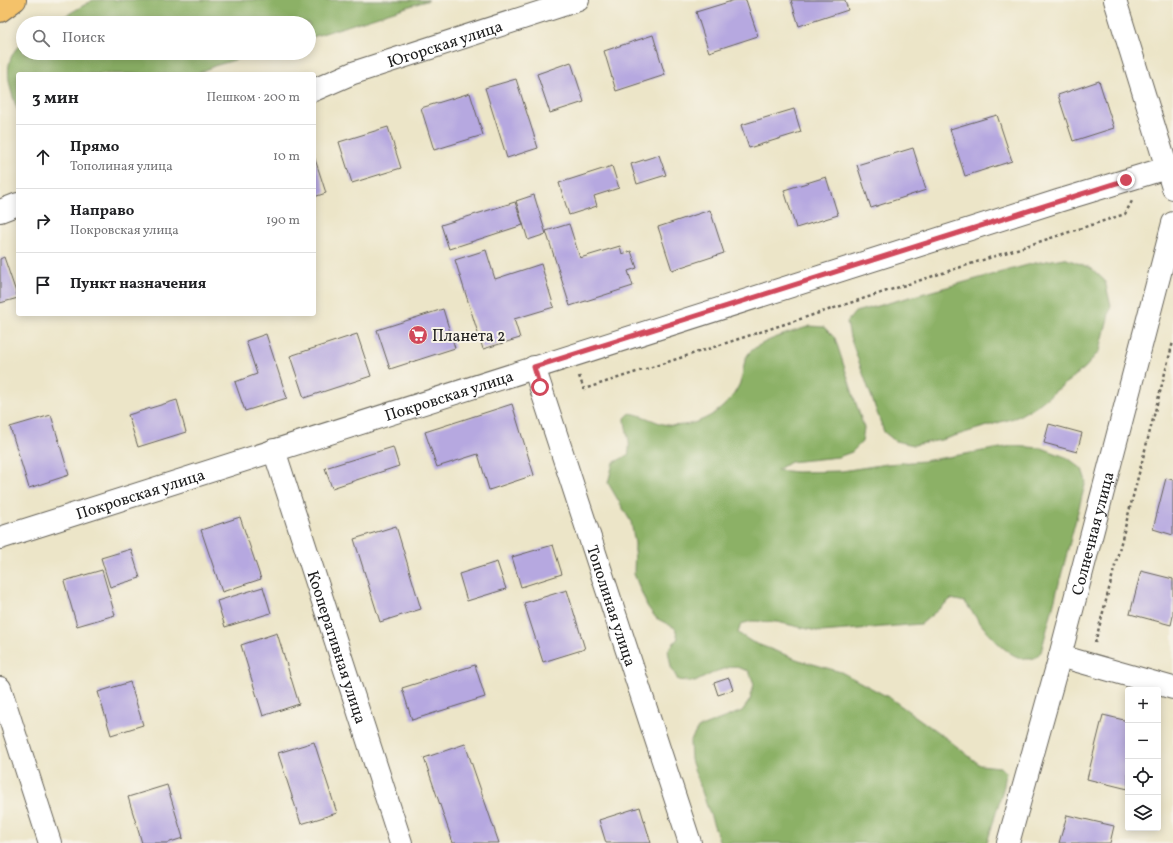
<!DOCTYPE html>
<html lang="ru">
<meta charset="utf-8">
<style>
:root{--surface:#fff;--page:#f6f6f6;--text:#202124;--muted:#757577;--line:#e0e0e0}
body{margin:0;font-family:Vollkorn,serif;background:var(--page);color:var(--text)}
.controls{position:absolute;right:12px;bottom:12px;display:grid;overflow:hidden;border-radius:4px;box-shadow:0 2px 10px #0003}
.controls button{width:36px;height:36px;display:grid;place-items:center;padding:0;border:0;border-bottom:1px solid var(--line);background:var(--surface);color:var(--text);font:20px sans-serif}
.stop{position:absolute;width:12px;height:12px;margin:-9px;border:3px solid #d1495b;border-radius:50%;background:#fff}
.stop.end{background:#d1495b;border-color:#fff;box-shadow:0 1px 4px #0008}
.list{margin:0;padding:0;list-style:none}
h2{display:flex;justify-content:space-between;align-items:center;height:52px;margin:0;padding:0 16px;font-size:17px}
h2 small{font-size:13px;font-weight:400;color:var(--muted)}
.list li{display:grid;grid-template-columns:26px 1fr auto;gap:12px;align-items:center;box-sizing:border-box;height:64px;padding:0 16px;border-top:1px solid var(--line)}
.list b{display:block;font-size:15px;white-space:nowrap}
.list p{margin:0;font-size:13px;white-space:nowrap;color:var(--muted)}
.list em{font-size:13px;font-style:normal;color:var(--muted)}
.icon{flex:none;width:22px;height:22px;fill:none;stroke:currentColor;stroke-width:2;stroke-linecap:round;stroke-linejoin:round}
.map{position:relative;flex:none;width:1173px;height:843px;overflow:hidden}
.search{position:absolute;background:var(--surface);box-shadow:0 2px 10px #0003;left:16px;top:16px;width:300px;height:44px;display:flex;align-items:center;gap:10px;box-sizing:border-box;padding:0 14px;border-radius:22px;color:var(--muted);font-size:15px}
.panel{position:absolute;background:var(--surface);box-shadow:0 2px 10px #0003;left:16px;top:72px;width:300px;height:244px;border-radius:4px}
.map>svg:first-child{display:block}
.forest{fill:#8cb166;stroke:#546641}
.building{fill:#b6a8e0}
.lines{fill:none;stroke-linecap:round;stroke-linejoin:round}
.minor-casing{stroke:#656258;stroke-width:24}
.major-casing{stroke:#656258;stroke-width:24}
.path{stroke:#656258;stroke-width:2.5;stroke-dasharray:3 3;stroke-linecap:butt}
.minor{stroke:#fff;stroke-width:22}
.major{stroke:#f4c26a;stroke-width:22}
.route{stroke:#d1495b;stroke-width:5}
.labels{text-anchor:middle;stroke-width:4;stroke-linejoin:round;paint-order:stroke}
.street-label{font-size:16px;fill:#1c1c1c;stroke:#f7f3e8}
.poi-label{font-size:16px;fill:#1c1c1c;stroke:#f7f3e8;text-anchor:start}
</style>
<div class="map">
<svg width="1173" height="843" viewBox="0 0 1173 843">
<rect width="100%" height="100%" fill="#f7f3e8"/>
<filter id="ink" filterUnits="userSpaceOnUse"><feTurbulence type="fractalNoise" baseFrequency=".025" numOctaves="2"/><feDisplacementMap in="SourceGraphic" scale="8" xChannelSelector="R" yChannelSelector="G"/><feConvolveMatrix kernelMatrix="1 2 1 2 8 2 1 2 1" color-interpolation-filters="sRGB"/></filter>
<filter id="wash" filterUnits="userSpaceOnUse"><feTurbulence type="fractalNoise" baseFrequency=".012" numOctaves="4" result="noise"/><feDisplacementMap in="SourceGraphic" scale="16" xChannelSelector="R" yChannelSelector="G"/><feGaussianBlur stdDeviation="0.9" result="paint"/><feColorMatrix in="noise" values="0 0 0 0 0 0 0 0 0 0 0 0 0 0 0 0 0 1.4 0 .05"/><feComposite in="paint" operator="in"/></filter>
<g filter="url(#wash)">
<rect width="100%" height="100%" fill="#ece5c8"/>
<g class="forest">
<polygon points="93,0 429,0 309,38 309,23 53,23"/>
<path d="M23,42V53H258L214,66L197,74H18V111C9,87 0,60 23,42Z"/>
<polygon points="1064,258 1091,268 1105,281 1111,306 1100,350 1085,368 1039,404 1017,417 941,440 914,445 895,441 884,432 850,337 847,322 855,312 1035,263"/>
<path d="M810,326L824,327L835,338L864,428L862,442L852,452L838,457L790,462L777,470L797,472L842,471L887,464L924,461L1012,446L1042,448L1068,458L1082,469L1086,481L1041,652C1039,654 1036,657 1034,658C1009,667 977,619 965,602L951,599L921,624L821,632L777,622L752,621L741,624L738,633L752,642L799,660L841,672L890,698L950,741L980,765L1000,767L1006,772L1004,786L987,843H720L691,760L690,742L698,728L742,711L750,700L754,684L749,671L733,666L717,671L695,682L678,680L671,667L668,650L678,638L675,628L656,618L647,606L634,574L635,544L631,522L608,483L613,463L628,455C632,441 625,431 625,418L630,413C643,415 654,422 667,425C696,429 727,411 739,385C744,376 742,361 749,353C761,340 793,332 810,326Z"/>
</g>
<g id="blocks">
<g class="building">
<polygon points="735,0 746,0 758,36 709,52 696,12"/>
<polygon points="791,0 845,0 848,10 799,26"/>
<polygon points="653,35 665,75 616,91 604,51"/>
<polygon points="571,62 584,102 550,113 537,74"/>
<polygon points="516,79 538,148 507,158 485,88"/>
<polygon points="1099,81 1114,128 1073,141 1058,95"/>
<polygon points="470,93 483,135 434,150 421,108"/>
<polygon points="794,109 801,132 749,148 741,125"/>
<polygon points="997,115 1012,161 965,176 950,129"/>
<polygon points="388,127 401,168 352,183 339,142"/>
<polygon points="913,148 926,190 871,208 857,165"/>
<polygon points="659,155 666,175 637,184 631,164"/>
<polygon points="314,156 326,193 314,197"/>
<polygon points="612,166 619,188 594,196 597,206 569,215 559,183"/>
<polygon points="826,177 838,215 796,228 784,190"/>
<polygon points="534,195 546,234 528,240 516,201"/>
<polygon points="515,202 523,225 449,249 441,225"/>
<polygon points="710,210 724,253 672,270 658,227"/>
<polygon points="569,224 580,258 620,246 622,254 631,251 637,268 628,271 633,286 570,306 546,231"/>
<polygon points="486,250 495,279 541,264 554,307 514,319 520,338 483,349 455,260"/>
<polygon points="4,257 18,298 0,303 0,259"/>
<polygon points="443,309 455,348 390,369 377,330"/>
<polygon points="266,334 287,398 245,411 235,382 257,374 246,341"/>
<polygon points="357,334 371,376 304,398 290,356"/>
<polygon points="177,400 186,432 138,447 128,415"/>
<polygon points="512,404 534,475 489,490 478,454 437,467 425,432"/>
<polygon points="51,415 69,475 29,488 10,427"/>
<polygon points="1049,424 1082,433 1077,452 1044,443"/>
<polygon points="393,447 399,466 332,488 325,468"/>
<polygon points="1166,478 1173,480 1173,535 1153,529"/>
<polygon points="240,517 261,579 222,592 201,530"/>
<polygon points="396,526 421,609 380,622 354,539"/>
<polygon points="553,545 562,574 521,587 512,557"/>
<polygon points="131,549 140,578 110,587 101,558"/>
<polygon points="497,562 506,589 467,601 459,574"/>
<polygon points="102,570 115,615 77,626 64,581"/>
<polygon points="1141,571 1173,579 1173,616 1171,625 1130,614"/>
<polygon points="263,587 271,613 225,627 217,601"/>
<polygon points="567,590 585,649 543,662 524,603"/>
<polygon points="277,633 299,704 263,716 241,645"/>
<polygon points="475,665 485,697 412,720 402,688"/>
<polygon points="729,678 733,690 718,695 714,683"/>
<polygon points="130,682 143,725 111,735 98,692"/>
<polygon points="1103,715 1128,721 1128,789 1087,779"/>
<polygon points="314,742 337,813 301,824 278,753"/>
<polygon points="465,744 499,843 453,843 424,758"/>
<polygon points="167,785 183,838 167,843 142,843 128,797"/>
<polygon points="640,807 651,843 606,843 599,820"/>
<polygon points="1067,815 1114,826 1110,843 1059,843"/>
</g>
</g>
</g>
<g filter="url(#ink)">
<use href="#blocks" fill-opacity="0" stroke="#656258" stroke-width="1"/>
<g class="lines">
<g class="minor-casing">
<g id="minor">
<polyline points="1115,0 1173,188"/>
<path id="s1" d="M314,90L353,73L578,0"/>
<polyline points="0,211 18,204"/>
<path id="s2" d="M534,367L690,843"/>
<path id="s3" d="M274,450L401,843"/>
<path id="s4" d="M0,538L1058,201L1173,166"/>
<polyline points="1060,656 1173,688"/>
<polyline points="0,688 50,843"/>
<path id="s5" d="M1008,843L1060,656L1173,223"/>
</g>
</g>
<g class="major-casing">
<polyline id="major" points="0,11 15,0"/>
</g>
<g class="path">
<polyline points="579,376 584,389 1125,214 1132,201"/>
<polyline points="1095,643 1173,342"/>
</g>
<use href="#minor" class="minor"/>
<use href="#major" class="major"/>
</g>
</g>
<g class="lines" filter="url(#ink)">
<polyline class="route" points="540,387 534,367 1126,180"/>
</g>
<defs>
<g id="supermarket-disc" transform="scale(1)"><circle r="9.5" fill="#d1495b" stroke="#f7f3e8"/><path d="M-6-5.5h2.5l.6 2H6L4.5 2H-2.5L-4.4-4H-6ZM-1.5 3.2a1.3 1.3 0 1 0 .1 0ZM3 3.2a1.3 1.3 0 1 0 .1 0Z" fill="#fff"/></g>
</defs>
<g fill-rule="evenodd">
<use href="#supermarket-disc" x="418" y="335"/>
</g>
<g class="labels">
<g class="street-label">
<text dy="6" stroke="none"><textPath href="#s1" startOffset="139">Югорская улица</textPath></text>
<text dy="6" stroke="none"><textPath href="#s4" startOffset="471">Покровская улица</textPath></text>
<text dy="6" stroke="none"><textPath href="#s4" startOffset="147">Покровская улица</textPath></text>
<text dy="6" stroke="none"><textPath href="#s5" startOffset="321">Солнечная улица</textPath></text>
<text dy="6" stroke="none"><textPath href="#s2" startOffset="251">Тополиная улица</textPath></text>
<text dy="6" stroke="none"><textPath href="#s3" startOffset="207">Кооперативная улица</textPath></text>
</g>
<g class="poi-label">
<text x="432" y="341">Планета 2</text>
</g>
</g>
</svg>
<div class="controls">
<button>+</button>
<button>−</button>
<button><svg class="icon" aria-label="locate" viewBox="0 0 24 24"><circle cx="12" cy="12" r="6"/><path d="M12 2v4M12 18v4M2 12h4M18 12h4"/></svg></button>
<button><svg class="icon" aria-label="layers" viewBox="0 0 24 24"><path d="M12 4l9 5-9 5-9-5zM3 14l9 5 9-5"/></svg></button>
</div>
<div class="stop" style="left:540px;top:387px"></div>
<div class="stop end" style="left:1126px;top:180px"></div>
<div class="search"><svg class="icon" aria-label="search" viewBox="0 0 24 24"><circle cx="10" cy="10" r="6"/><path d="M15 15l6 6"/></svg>Поиск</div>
<section class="panel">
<h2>3 мин<small>Пешком · 200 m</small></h2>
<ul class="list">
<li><svg class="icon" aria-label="ahead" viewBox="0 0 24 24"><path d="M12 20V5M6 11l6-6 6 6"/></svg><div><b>Прямо</b><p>Тополиная улица</p></div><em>10 m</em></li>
<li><svg class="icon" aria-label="right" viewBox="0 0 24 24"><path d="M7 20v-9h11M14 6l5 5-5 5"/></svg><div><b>Направо</b><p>Покровская улица</p></div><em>190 m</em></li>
<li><svg class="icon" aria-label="arrive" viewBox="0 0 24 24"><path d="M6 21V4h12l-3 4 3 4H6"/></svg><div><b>Пункт назначения</b></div></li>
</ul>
</section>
</div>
